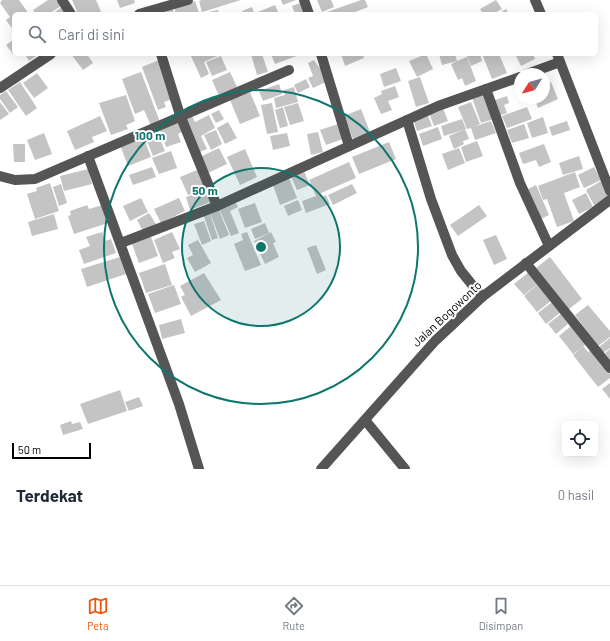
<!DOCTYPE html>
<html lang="id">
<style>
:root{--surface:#fff;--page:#f6f6f7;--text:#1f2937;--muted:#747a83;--line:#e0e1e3;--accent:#ea580c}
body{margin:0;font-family:Barlow,sans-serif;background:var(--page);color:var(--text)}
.controls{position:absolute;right:12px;bottom:12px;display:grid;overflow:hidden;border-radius:6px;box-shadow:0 4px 16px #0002}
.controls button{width:36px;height:36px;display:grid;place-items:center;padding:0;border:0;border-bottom:1px solid var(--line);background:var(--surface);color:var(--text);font:20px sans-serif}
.compass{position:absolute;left:514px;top:68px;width:36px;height:36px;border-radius:50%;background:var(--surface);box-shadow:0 4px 16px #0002;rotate:233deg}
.scale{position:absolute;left:12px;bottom:10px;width:79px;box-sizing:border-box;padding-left:4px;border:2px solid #000;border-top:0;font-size:11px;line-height:14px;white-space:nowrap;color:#000;-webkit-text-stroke:3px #fff;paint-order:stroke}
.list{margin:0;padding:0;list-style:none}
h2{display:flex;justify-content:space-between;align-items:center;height:52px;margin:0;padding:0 16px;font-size:17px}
h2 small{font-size:13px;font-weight:400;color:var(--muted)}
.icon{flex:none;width:22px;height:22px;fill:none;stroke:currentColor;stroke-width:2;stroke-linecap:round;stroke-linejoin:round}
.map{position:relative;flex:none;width:610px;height:469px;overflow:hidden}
.search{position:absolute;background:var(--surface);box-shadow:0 4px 16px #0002;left:12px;right:12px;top:12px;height:44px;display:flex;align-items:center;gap:10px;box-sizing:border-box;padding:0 14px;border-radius:6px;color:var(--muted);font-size:15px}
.sheet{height:116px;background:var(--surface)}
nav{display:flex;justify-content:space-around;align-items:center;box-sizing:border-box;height:56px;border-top:1px solid var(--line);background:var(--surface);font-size:11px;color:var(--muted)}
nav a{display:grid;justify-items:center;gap:2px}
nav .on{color:var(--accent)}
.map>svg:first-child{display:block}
.building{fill:#c4c4c4}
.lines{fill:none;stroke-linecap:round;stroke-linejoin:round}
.minor{stroke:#555;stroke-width:10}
.ring{fill:none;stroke:#0f766e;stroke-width:2}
.labels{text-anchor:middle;stroke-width:4;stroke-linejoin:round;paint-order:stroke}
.street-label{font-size:12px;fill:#000;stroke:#fff}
.centre{fill:#0f766e;stroke:#fff;stroke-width:2}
.ring-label{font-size:12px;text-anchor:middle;font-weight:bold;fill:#0f766e;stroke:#fff;stroke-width:4;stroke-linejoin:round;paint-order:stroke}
</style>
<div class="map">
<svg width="610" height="469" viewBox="0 0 610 469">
<rect width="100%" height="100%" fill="#fff"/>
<g class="building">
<polygon points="2,0 19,0 29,14 14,14 14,31 6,20 10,17 0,3"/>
<polygon points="48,0 58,0 62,5 49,14 36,14 33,10"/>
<polygon points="72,0 96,0 102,14 78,14"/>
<polygon points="117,0 134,0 135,3 120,8"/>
<polygon points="202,0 241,0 202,12 199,1"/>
<polygon points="281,0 296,0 283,5"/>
<polygon points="317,0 331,0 334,7 322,12"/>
<polygon points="361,0 365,0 368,7 350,14 328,14 327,12"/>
<polygon points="496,0 502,9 493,14 483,14 480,9"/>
<polygon points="195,1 199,13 176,14 174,7"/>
<polygon points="303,2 307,12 295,14 292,6"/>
<polygon points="275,5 279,14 253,14"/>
<polygon points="62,7 66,14 52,14"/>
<polygon points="252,7 254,13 243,14 242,11"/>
<polygon points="173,9 174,14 156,14"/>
<polygon points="506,9 509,14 498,14"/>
<polygon points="218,10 219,14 209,14 209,12"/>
<polygon points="13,40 14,53 13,54 6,45"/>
<polygon points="25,54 35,54 36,56 29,61"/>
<polygon points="71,54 87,54 93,63 83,70"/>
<polygon points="190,54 222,54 204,62 209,74 201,78"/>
<polygon points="251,54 262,54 268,72 257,75"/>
<polygon points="271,54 302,54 275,64"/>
<polygon points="341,54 363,54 364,58 345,66"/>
<polygon points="426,54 433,69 417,77 409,61"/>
<polygon points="439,54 455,54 457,61 467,57 476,81 465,86 462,78 458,80 451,64 457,61 442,65"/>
<polygon points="473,54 480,54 482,61 471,66 467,56"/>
<polygon points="482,54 499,54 507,73 492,79"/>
<polygon points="515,54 533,54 535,59 521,66"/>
<polygon points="221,56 227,70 212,76 206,62"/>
<polygon points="159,60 173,99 164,102 166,107 158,110 142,67"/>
<polygon points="314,60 319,67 323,66 328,81 313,88 308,78 313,76 308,63"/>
<polygon points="396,68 401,81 384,87 380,74"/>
<polygon points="141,72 160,122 151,126 144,110 135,114 122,79"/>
<polygon points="230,72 237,87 219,96 212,80"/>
<polygon points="544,72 548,83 551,82 558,99 538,108 534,98 544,98 544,74 540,74"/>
<polygon points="37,73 48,88 34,98 23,83"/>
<polygon points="420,77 429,103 416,107 408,81"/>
<polygon points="306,79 310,87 298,93 294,85"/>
<polygon points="20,82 37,108 26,116 8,90"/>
<polygon points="279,84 282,94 263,101 259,91"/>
<polygon points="395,86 399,97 388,101 392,110 381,114 374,98 382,94 381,91"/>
<polygon points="294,87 298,102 276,108 274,98 285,95 284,90"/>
<polygon points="6,91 18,107 10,113 0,99 0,95"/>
<polygon points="250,92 260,116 240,124 230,100"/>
<polygon points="485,94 494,119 481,123 472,98"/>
<polygon points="126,95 135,121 126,125 128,129 111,135 99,103"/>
<polygon points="507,96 509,103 504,105 507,113 498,116 492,101"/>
<polygon points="0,102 9,114 0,120"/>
<polygon points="471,102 480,124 473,127 491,121 496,133 475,140 471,128 467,129 458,107"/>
<polygon points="272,103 278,132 267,134 261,105"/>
<polygon points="298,103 304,121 290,125 284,107"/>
<polygon points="283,107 288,126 280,128 275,110"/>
<polygon points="527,107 532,119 507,128 502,116"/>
<polygon points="443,108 448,121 434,126 429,113"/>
<polygon points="361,109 370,132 353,139 344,116"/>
<polygon points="219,110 224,119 216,123 211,114"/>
<polygon points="427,113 432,126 417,131 413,119"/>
<polygon points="191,114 195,122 209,115 215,128 201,136 207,149 200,152 183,118"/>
<polygon points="100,116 107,131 92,137 94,142 75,150 67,131"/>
<polygon points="543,117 548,133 532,138 527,123"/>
<polygon points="462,119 466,129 444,136 441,126"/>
<polygon points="180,120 184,131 178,134 181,142 166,147 159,127"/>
<polygon points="567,121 570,130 552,136 549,127"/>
<polygon points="228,122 237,138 225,144 217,128"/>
<polygon points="338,124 343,139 326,145 320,130"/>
<polygon points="524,124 529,138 512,143 507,130"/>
<polygon points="438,127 442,139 423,146 419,134"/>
<polygon points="156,129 165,151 153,156 144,134"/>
<polygon points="465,129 469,139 463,141 464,144 454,149 449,136"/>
<polygon points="216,130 222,144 211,150 204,135"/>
<polygon points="318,132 323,152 311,155 307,134"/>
<polygon points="44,133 52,154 35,160 27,140"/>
<polygon points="287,133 290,146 273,150 270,136"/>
<polygon points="143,136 151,157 128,166 120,145"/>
<polygon points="477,141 483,156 466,162 461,147"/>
<polygon points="389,142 396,159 359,174 352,157"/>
<polygon points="13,144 25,144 25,162 14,162"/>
<polygon points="544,144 551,162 539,167 536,160 523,164 519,153"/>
<polygon points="219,148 227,164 208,173 200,157"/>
<polygon points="459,148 465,163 448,170 442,154"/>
<polygon points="245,149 257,177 240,185 227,157"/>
<polygon points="171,151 177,168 159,174 152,158"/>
<polygon points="579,156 583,169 563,175 559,163"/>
<polygon points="349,162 356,178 321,193 322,197 326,195 330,204 306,213 302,201 316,196 309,180"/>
<polygon points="152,167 156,177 133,185 129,175"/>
<polygon points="594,167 601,180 584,188 578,175"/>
<polygon points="88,169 92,184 64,191 60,176"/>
<polygon points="303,169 310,185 297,190 290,174"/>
<polygon points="197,170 205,188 188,195 180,177"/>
<polygon points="575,172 580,187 564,193 574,221 557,227 547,199 543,200 538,186"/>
<polygon points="289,178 297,198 280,205 273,185"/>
<polygon points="601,181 610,198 595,207 586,190"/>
<polygon points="50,183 59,211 35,219 27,194 37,191 36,188"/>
<polygon points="61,184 67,203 59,206 53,187"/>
<polygon points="352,184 357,193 333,205 328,195"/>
<polygon points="536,185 549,215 541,219 528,189"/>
<polygon points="209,189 213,201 190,210 186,197"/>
<polygon points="586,193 593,207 579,214 572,200"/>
<polygon points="141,198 148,212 130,221 123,206"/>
<polygon points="179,198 185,211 161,223 154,209"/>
<polygon points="234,199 238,207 230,211 239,233 231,236 218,206"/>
<polygon points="298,200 302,210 288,216 284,206"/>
<polygon points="255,203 262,222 245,228 238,209"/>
<polygon points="87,205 89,209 102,205 108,223 74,234 68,216 71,215 70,211"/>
<polygon points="479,205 487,216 458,236 450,225"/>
<polygon points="219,210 229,235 220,239 210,213"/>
<polygon points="209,211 218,238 212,240 203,214"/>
<polygon points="149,213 156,224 143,231 137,220"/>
<polygon points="54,214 58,229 32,236 28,222"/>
<polygon points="204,221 211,241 202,245 194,224"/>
<polygon points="265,223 269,233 255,239 251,229"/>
<polygon points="102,232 105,241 111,239 116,253 84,264 79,250 90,246 86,237"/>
<polygon points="172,232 180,249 172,252 175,258 163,263 154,240"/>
<polygon points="247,232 261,265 245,271 234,244 243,240 241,234"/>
<polygon points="271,232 276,242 273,243 279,257 265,264 254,241"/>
<polygon points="150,234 158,256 139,263 131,241"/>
<polygon points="496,235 507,259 494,265 483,240"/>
<polygon points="198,240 211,263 195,272 187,258 193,255 188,245"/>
<polygon points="316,245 326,270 317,274 307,248"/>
<polygon points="123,256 129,273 87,287 81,269"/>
<polygon points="550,257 582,299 569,309 536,268"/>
<polygon points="165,264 172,285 146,293 139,273"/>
<polygon points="530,271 539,283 524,295 514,284"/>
<polygon points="204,273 221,300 191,316 181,297 185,295 180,286"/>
<polygon points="538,284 552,300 537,312 524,296"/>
<polygon points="174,285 181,304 155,313 148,294"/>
<polygon points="552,302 561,312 546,324 538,313"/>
<polygon points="588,305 610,331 610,337 598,346 575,315"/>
<polygon points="561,314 568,324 556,334 548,324"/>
<polygon points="181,319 185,333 162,339 159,325"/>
<polygon points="571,326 586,344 573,354 559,336"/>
<polygon points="610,338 610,348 603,353 599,347"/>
<polygon points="583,346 588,352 591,350 610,374 610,378 598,387 573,355"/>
<polygon points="610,349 610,360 605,353"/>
<polygon points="610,383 610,399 602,389"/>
<polygon points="120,390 127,411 88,424 80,404"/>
<polygon points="139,397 143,406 129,411 125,402"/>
<polygon points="71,421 72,424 80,422 83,429 63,435 60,425"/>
</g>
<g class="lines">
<g class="minor">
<polyline points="62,0 71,14"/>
<polyline points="304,0 309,14"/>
<polyline points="535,0 541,14"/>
<polyline points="139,14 188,0"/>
<polyline points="161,54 180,115 217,206"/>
<polyline points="321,54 349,146"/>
<polyline points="557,54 610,191"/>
<polyline points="527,74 560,62"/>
<polyline points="0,88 51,54"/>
<polyline points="486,89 520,183 549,246"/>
<polyline points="407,120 431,199 452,255 461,271 482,297"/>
<polyline points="88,156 179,404 199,469"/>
<polyline points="0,176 15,180 35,179 289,70"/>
<polyline points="121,243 217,206 438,106 520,77"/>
<polyline points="526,263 610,368"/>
<polyline points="365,420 405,469"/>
<polyline points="321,469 435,341 482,297 610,200"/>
</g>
</g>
<circle cx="261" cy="247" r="79" fill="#0f766e" fill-opacity=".12"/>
<g class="ring">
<circle cx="261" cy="247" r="79"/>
<circle cx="261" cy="247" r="157"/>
</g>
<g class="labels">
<g class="street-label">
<text transform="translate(447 314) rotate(-43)" y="4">Jalan Bogowonto</text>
</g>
</g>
<circle cx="261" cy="247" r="6" class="centre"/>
<g class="ring-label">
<text x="150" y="140">100 m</text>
<text x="205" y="195">50 m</text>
</g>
</svg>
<div class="controls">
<button><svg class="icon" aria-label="locate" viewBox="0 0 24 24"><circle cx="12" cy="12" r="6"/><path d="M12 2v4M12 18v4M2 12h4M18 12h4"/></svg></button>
</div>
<svg class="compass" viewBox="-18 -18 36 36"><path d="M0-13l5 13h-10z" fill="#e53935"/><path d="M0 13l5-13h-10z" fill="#747a83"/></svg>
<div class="scale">50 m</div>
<div class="search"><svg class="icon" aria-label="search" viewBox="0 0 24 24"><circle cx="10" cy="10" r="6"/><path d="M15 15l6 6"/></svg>Cari di sini</div>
</div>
<section class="sheet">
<h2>Terdekat<small>0 hasil</small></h2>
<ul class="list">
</ul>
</section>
<nav>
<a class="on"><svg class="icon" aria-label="map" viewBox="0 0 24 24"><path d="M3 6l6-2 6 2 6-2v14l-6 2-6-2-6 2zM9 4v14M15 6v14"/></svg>Peta</a>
<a><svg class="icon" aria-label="directions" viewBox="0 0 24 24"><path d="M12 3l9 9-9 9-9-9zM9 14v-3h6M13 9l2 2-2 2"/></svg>Rute</a>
<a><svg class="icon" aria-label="saved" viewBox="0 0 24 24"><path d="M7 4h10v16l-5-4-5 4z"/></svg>Disimpan</a>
</nav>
